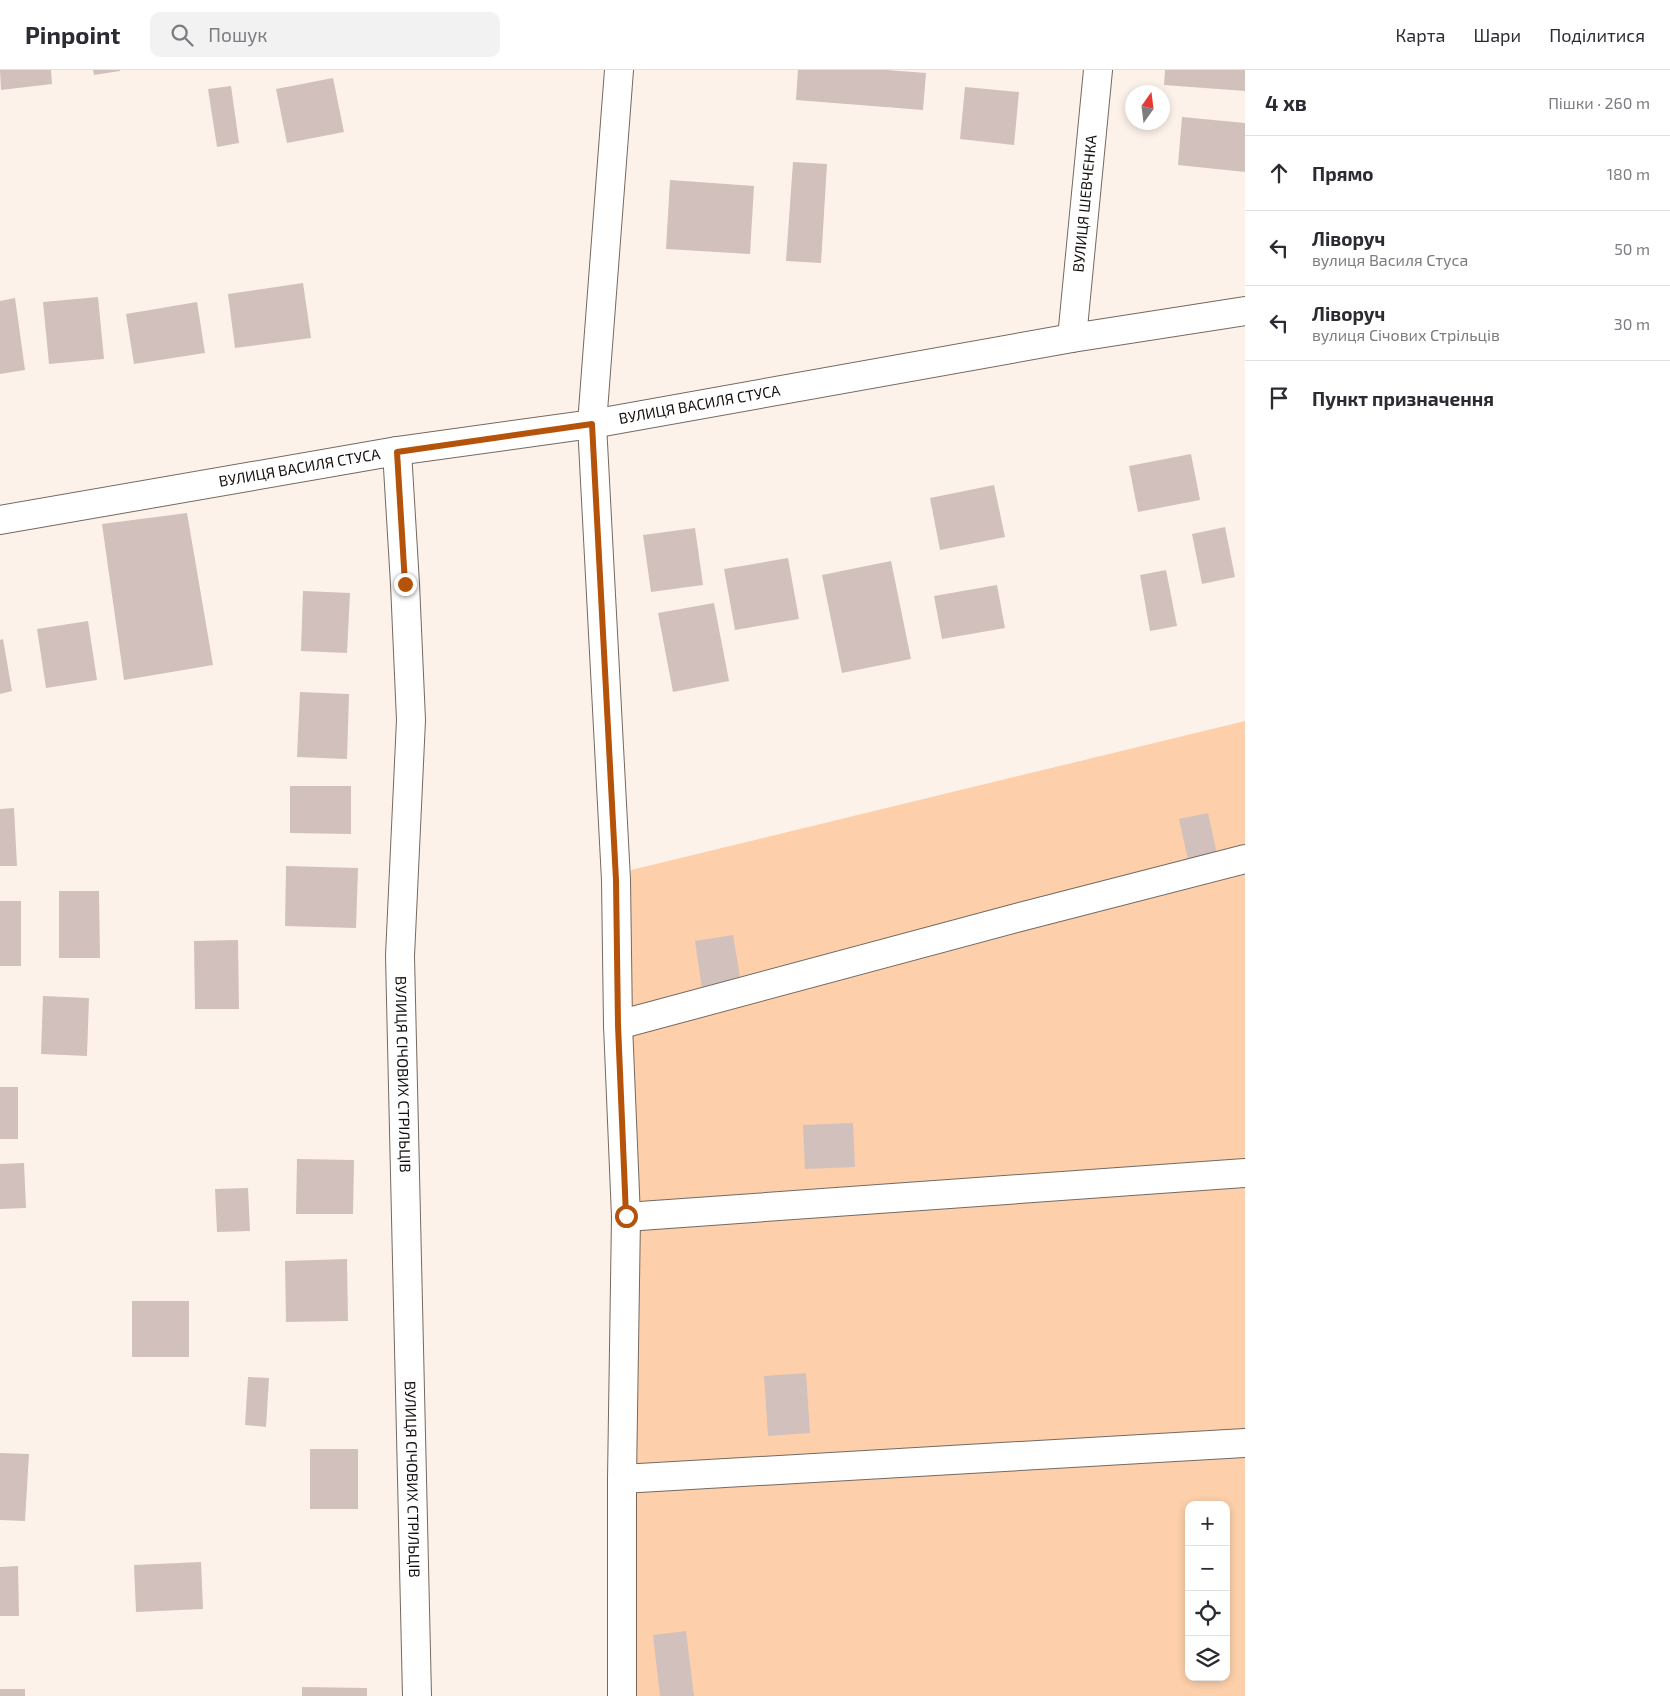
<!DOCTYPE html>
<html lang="uk">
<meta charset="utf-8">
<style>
:root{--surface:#fff;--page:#f2f2f3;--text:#2b2b33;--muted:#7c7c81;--line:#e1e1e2}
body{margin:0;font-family:"Exo 2",sans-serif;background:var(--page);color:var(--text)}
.controls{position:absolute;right:15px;bottom:15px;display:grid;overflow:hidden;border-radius:10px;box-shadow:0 2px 8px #0003}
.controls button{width:45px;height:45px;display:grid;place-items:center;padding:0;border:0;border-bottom:1px solid var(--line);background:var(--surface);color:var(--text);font:25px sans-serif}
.compass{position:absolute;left:1125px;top:15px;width:45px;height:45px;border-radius:50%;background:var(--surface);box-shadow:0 2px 8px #0003;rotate:14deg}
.stop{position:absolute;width:15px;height:15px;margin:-11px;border:4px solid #b45309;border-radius:50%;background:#fff}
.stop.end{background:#b45309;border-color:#fff;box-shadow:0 1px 5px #0008}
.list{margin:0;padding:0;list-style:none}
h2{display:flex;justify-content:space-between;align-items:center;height:65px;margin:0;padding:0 20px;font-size:21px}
h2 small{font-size:16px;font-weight:400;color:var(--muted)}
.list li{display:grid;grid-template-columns:32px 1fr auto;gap:15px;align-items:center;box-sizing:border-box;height:75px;padding:0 20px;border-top:1px solid var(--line)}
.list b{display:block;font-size:19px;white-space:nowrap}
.list p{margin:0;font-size:16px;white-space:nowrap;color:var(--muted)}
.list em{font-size:16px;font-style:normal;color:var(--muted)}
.icon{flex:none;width:28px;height:28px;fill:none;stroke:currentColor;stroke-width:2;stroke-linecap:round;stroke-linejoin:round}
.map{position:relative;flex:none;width:1245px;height:1626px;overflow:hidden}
header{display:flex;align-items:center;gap:30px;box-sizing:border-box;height:70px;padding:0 25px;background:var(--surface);border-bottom:1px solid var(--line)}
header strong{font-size:24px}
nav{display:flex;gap:28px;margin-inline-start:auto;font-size:18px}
.search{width:350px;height:45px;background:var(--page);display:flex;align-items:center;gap:12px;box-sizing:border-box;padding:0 18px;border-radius:10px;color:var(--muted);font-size:19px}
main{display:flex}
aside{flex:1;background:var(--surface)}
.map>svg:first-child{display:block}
.green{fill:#fdd0ab;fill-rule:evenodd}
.building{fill:#d2c0bc}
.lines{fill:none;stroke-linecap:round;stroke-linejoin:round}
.minor-casing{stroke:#75695f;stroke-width:30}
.minor{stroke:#fff;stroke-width:28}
.route{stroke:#b45309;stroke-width:6}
.labels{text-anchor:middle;stroke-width:4;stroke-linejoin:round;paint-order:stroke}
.street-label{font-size:15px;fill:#140f0c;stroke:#fff}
</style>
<header>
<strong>Pinpoint</strong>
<div class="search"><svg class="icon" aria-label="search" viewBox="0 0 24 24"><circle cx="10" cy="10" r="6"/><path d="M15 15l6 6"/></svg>Пошук</div>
<nav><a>Карта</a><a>Шари</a><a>Поділитися</a></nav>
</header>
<main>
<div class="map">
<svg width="1245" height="1626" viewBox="0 0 1245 1626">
<rect width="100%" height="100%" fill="#fdf2e9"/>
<path class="green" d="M1245,651V1626H620L631,800ZM1189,1435H1226V1607H1189Z"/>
<g class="building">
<polygon points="0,0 51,0 52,14 1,20"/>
<polygon points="93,0 120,0 120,1 94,5"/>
<polygon points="798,0 887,0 926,3 923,40 796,30"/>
<polygon points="1165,0 1245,0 1245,21 1164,15"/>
<polygon points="333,8 344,62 287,73 276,19"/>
<polygon points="231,16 239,73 217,77 208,19"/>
<polygon points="965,17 1019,22 1014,75 960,69"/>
<polygon points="1182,47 1245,53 1245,102 1178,95"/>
<polygon points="793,92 827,94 821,193 786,191"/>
<polygon points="670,110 754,116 750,184 666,179"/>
<polygon points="303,213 311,268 235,278 228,224"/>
<polygon points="98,227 104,289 49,294 43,232"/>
<polygon points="15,228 25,300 0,304 0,231"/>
<polygon points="197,232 205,283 134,294 126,244"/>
<polygon points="1191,384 1200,430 1138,442 1129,396"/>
<polygon points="994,415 1005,467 940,480 930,428"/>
<polygon points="187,443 213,595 124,610 102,454"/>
<polygon points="1225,457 1235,507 1202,514 1192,464"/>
<polygon points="695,458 703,515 651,522 643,465"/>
<polygon points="788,488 799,549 735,560 724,499"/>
<polygon points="891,491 911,589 842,603 822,505"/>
<polygon points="1166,500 1177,556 1150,561 1140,505"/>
<polygon points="997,515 1005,558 942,569 934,526"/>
<polygon points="303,521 350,523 347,583 301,581"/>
<polygon points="714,533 729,611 673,622 658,543"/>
<polygon points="88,551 97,610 46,618 37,559"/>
<polygon points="3,569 12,621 0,624 0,570"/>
<polygon points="300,622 349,624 347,689 297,687"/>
<polygon points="290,716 351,716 351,764 290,763"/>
<polygon points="14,738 17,796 0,796 0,739"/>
<polygon points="1208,743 1219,793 1190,799 1179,749"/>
<polygon points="286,796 358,798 356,858 285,856"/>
<polygon points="59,821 99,821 100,888 59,888"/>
<rect x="0" y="831" width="21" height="65"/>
<polygon points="733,865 741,913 702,919 695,871"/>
<polygon points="238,870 239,939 195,939 194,871"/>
<polygon points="43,926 89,928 87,986 41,984"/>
<rect x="0" y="1017" width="18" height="52"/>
<polygon points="853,1053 855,1097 805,1099 803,1055"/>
<polygon points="297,1089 354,1090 353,1144 296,1144"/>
<polygon points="24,1093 26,1138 0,1139 0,1094"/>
<polygon points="248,1118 250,1161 217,1162 215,1119"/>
<polygon points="347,1189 348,1251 286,1252 285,1191"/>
<rect x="132" y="1231" width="57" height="56"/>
<polygon points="806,1303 810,1363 768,1366 764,1306"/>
<polygon points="248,1307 269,1308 266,1357 245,1355"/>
<rect x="310" y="1379" width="48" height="60"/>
<polygon points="0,1383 29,1384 25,1451 0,1450"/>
<polygon points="201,1492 203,1539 136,1542 134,1495"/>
<polygon points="18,1496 19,1546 0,1546 0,1497"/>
<polygon points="686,1561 694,1626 660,1626 653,1565"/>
<polygon points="302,1617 367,1618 367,1626 302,1626"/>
<rect x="0" y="1619" width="25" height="7"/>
</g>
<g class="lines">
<g class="minor-casing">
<g id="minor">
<polyline points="619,0 592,354 616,810 618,955 626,1147 622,1409 622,1626"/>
<path id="s1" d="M1072,268L1098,0"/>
<path id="s2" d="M397,381L405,514L411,650L400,886L417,1626"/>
<path id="s3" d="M0,450L397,381L592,354L1072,268L1245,241"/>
<polyline points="618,955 1020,847 1245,789"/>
<polyline points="626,1147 1245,1103"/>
<polyline points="622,1409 1245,1373"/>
</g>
</g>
<use href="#minor" class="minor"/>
</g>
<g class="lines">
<polyline class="route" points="405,514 397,382 592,354 616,810 618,955 626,1146"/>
</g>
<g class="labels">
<g class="street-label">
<text dy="5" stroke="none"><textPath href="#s1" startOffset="135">ВУЛИЦЯ ШЕВЧЕНКА</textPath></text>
<text dy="5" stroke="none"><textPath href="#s3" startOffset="709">ВУЛИЦЯ ВАСИЛЯ СТУСА</textPath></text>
<text dy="5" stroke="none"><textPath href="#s3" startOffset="304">ВУЛИЦЯ ВАСИЛЯ СТУСА</textPath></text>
<text dy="5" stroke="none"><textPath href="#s2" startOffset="624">ВУЛИЦЯ СІЧОВИХ СТРІЛЬЦІВ</textPath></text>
<text dy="5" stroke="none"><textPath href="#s2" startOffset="1029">ВУЛИЦЯ СІЧОВИХ СТРІЛЬЦІВ</textPath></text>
</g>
</g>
</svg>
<div class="controls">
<button>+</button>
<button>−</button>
<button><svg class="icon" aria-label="locate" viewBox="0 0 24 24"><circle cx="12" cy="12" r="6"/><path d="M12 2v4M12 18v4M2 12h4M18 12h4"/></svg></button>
<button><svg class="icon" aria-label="layers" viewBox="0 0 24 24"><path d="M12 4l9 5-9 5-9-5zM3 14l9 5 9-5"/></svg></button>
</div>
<svg class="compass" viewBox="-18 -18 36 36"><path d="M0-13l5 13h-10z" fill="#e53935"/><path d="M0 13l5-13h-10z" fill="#7c7c81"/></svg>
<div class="stop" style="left:626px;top:1146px"></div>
<div class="stop end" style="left:405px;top:514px"></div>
</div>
<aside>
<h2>4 хв<small>Пішки · 260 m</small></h2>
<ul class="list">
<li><svg class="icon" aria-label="ahead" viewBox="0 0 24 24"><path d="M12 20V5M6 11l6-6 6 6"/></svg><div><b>Прямо</b></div><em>180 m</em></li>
<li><svg class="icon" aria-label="left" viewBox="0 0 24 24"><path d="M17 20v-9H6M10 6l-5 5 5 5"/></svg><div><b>Ліворуч</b><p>вулиця Василя Стуса</p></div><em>50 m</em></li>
<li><svg class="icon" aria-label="left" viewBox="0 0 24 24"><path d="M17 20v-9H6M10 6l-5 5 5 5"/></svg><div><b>Ліворуч</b><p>вулиця Січових Стрільців</p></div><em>30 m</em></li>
<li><svg class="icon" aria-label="arrive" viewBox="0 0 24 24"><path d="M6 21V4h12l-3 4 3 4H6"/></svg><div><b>Пункт призначення</b></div></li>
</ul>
</aside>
</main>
